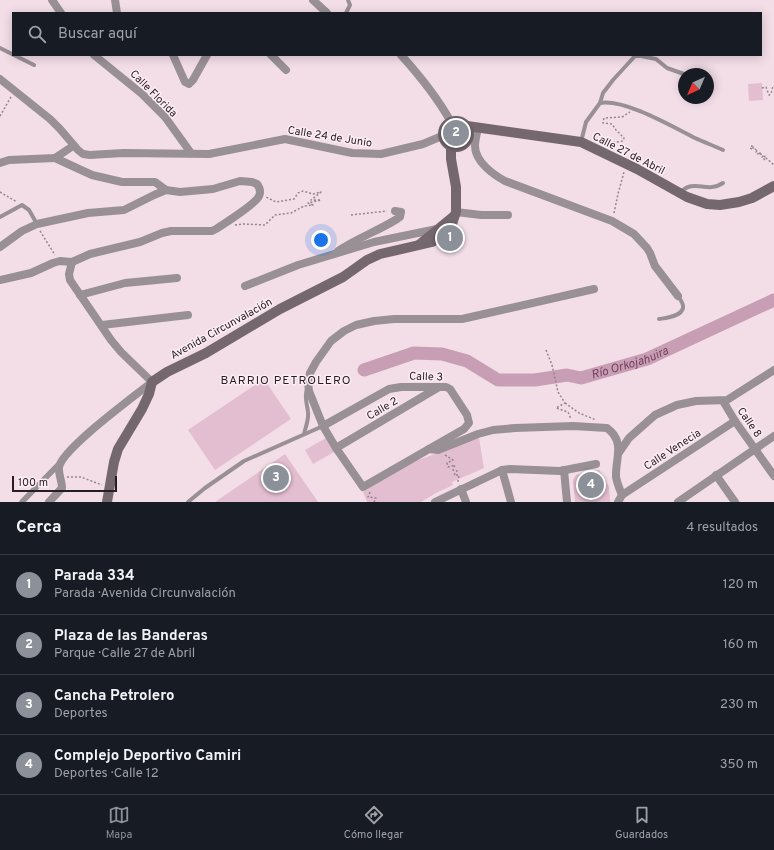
<!DOCTYPE html>
<html lang="es">
<meta charset="utf-8">
<style>
:root{--surface:#171b24;--page:#242831;--text:#f1f3f6;--muted:#9ea1a6;--line:#363941;--accent:#8c9099}
body{margin:0;font-family:Overpass,sans-serif;background:var(--page);color:var(--text)}
.compass{position:absolute;left:678px;top:68px;width:36px;height:36px;border-radius:50%;background:var(--surface);box-shadow:0 2px 10px #0003;rotate:224deg}
.scale{position:absolute;left:12px;bottom:10px;width:105px;box-sizing:border-box;padding-left:4px;border:2px solid #261e22;border-top:0;font-size:11px;line-height:14px;white-space:nowrap;color:#261e22;-webkit-text-stroke:3px #fdecf5;paint-order:stroke}
.you{position:absolute;left:321px;top:240px;width:14px;height:14px;margin:-10px;border:3px solid #fff;border-radius:50%;background:#1a73e8;box-shadow:0 0 0 6px #1a73e833}
.badge{display:grid;place-items:center;width:26px;height:26px;border-radius:50%;background:var(--accent);color:#fff;font-size:13px;font-weight:700}
.pin{position:absolute;translate:-50% -50%;border:2px solid #fff;box-shadow:0 1px 4px #0006}
.list{margin:0;padding:0;list-style:none}
h2{display:flex;justify-content:space-between;align-items:center;height:52px;margin:0;padding:0 16px;font-size:17px}
h2 small{font-size:13px;font-weight:400;color:var(--muted)}
.list li{display:grid;grid-template-columns:26px 1fr auto;gap:12px;align-items:center;box-sizing:border-box;height:60px;padding:0 16px;border-top:1px solid var(--line)}
.list b{display:block;font-size:15px;white-space:nowrap}
.list p{margin:0;font-size:13px;white-space:nowrap;color:var(--muted)}
.list em{font-size:13px;font-style:normal;color:var(--muted)}
.icon{flex:none;width:22px;height:22px;fill:none;stroke:currentColor;stroke-width:2;stroke-linecap:round;stroke-linejoin:round}
.map{position:relative;flex:none;width:774px;height:502px;overflow:hidden}
.search{position:absolute;background:var(--surface);box-shadow:0 2px 10px #0003;left:12px;right:12px;top:12px;height:44px;display:flex;align-items:center;gap:10px;box-sizing:border-box;padding:0 14px;border-radius:0px;color:var(--muted);font-size:15px}
.sheet{height:292px;background:var(--surface)}
nav{display:flex;justify-content:space-around;align-items:center;box-sizing:border-box;height:56px;border-top:1px solid var(--line);background:var(--surface);font-size:11px;color:var(--muted)}
nav a{display:grid;justify-items:center;gap:2px}
nav .on{color:var(--accent)}
.map>svg:first-child{display:block}
.green{fill:#e3bdd0}
.lines{fill:none;stroke-linecap:round;stroke-linejoin:round}
.river{stroke:#c79eb3;stroke-width:13}
.path{stroke:#94858c;stroke-width:1.5;stroke-dasharray:2 2;stroke-linecap:butt}
.service{stroke:#989094;stroke-width:4}
.pedestrian{stroke:#989094;stroke-width:5.5}
.minor{stroke:#989094;stroke-width:8}
.secondary{stroke:#74686e;stroke-width:10}
.labels{text-anchor:middle;stroke-width:3;stroke-linejoin:round;paint-order:stroke}
.street-label{font-size:11px;fill:#261e22;stroke:#fdecf5}
.water-label{font-size:12px;font-style:italic;fill:#753f5e;stroke:#fdecf5}
.neighbourhood-label{font-size:12px;letter-spacing:1px;fill:#261e22;stroke:#fdecf5}
</style>
<div class="map">
<svg width="774" height="502" viewBox="0 0 774 502">
<rect width="100%" height="100%" fill="#f3dee8"/>
<g class="green">
<polygon points="762,83 763,100 749,101 748,84"/>
<circle cx="456" cy="135" r="7"/>
<polygon points="264,379 291,419 215,470 188,430"/>
<polygon points="326,438 334,452 313,464 305,450"/>
<polygon points="479,438 484,468 452,482 453,485 436,493 421,502 367,502 363,492 407,464"/>
<polygon points="285,454 318,502 215,502"/>
<polygon points="599,470 609,487 610,502 575,502 573,480 576,475"/>
</g>
<g class="lines">
<path class="river" id="s1" d="M364,370L414,353L442,354L467,361L498,380H535L567,375L581,378L647,359L774,300"/>
<g class="path">
<polyline points="762,88 766,87 769,95 771,94 773,86 774,86"/>
<polyline points="0,116 11,97"/>
<polyline points="605,144 623,141 624,138 616,130 612,124 603,123 604,118 622,117 630,112"/>
<polyline points="751,146 752,146 750,148 752,149 753,147 753,149 755,149 756,150 755,151 756,152 757,151 758,154 759,152 760,153 759,154 760,155 761,154 762,157 764,155 765,156 763,158 765,160 766,158 774,165"/>
<polyline points="0,192 17,202"/>
<polyline points="614,213 618,194 624,172"/>
<polyline points="351,215 387,211"/>
<polyline points="235,225 244,224 265,225 275,215 291,213 304,206 313,205 308,203 321,200 311,200 321,192 313,194 303,191 298,193 294,199 276,202 266,197"/>
<polyline points="40,231 55,255"/>
<polyline points="546,350 552,365 558,392 565,403 556,408 568,412 571,419"/>
<polyline points="565,403 579,413 596,420"/>
<polyline points="445,455 453,460 447,463 448,467 455,465 453,470 457,471 454,475 459,475 458,481 459,483"/>
<polyline points="67,477 81,477 102,485"/>
<polyline points="370,492 368,497 376,498 374,502"/>
</g>
<g class="service">
<polyline points="346,13 350,5 348,0"/>
<polyline points="0,48 34,65"/>
<path d="M600,103C625,99 671,126 695,138C704,142 714,146 723,150"/>
<polyline points="581,142 586,122 600,103 603,93 613,80 635,56 641,56 656,59 667,68 684,74"/>
<path d="M680,192C682,191 685,188 688,187C699,183 710,192 723,183"/>
<polyline points="0,217 22,205 29,210 37,224"/>
<path d="M659,319C665,318 681,317 683,308C684,304 680,299 678,296"/>
<path d="M304,434C306,426 309,419 308,412C307,403 304,398 307,389"/>
<polyline points="188,502 205,488 244,461 323,426"/>
</g>
<polyline class="pedestrian" points="22,502 59,464"/>
<g class="minor">
<polyline points="52,0 61,13"/>
<polyline points="115,0 117,13"/>
<polyline points="313,0 327,13"/>
<polyline points="94,55 142,94 165,117 191,153"/>
<polyline points="173,55 185,82 189,84 193,80 207,55"/>
<polyline points="271,55 286,70"/>
<path d="M401,55C420,76 437,97 451,122"/>
<polyline points="0,79 50,119 60,129 78,150 83,154 90,155 123,153 209,154 285,139 352,153 381,154 423,144 442,136"/>
<path d="M478,127C477,134 475,140 475,146C475,162 494,175 505,181L612,221L634,234L647,248L650,253L655,266L678,296"/>
<polyline points="0,163 9,160 55,158 73,146"/>
<polyline points="456,212 481,215 508,215"/>
<polyline points="0,247 22,231 37,224 88,213 124,210 154,195 166,190"/>
<path d="M338,251C357,238 378,231 397,219L400,217L401,212L395,211"/>
<path d="M0,280L31,273L53,263L60,261L72,262L90,254L140,242L162,233L171,231H212L216,229C225,223 256,204 259,196C261,192 260,188 257,184L252,182L240,181L213,189L180,192L166,190L155,182H122L92,175L55,158"/>
<polyline points="245,286 298,265 374,242 437,229 439,230"/>
<path d="M594,289L462,319H394L374,321L356,325L344,331L331,341L316,362L310,373L308,382L309,391L323,426L336,448L363,487L429,449L438,450L478,434L493,430L515,428L573,426L607,428C626,442 615,459 616,477C617,483 620,490 622,495"/>
<polyline points="80,295 125,283 177,278"/>
<polyline points="102,325 188,315"/>
<polyline points="723,401 735,421 774,476"/>
<polyline points="323,426 389,389 401,387 446,387 450,389 467,415 469,423 464,429 429,449"/>
<polyline points="336,448 439,387"/>
<polyline points="618,454 629,438 655,415 677,405 696,401 727,400 774,370"/>
<polyline points="502,470 511,502"/>
<polyline points="564,470 567,502"/>
<polyline points="716,475 735,502"/>
<polyline points="461,489 466,502"/>
<path d="M49,502L62,488C62,481 58,473 59,467C63,448 135,396 152,382L121,352L111,340L70,280L69,274L72,262"/>
<polyline points="435,502 502,470 510,469 560,471 596,464"/>
<polyline points="618,502 622,495 735,421"/>
<polyline points="678,502 774,436"/>
</g>
<g class="secondary">
<circle cx="456" cy="134" r="13"/>
<polyline points="467,126 581,142 637,169 687,197 707,204 720,205 739,202 752,198 774,186"/>
<polyline points="420,244 454,216"/>
<polyline points="107,502 114,462 118,449 142,409 149,394 152,382 167,372 206,353 280,309 343,277 367,260 380,254 432,242 440,237 451,227 456,212 456,187 451,159 451,146"/>
</g>
</g>
<g class="labels">
<g class="street-label">
<text transform="translate(154 93) rotate(45)" y="4">Calle Florida</text>
<text transform="translate(330 136) rotate(9)" y="4">Calle 24 de Junio</text>
<text transform="translate(629 153) rotate(27)" y="4">Calle 27 de Abril</text>
<text transform="translate(221 328) rotate(-29)" y="4">Avenida Circunvalación</text>
<text transform="translate(426 376) rotate(2)" y="4">Calle 3</text>
<text transform="translate(382 408) rotate(-30)" y="4">Calle 2</text>
<text transform="translate(750 422) rotate(55)" y="4">Calle 8</text>
<text transform="translate(672 449) rotate(-33)" y="4">Calle Venecia</text>
</g>
<g class="water-label">
<text dy="4" stroke="none"><textPath href="#s1" startOffset="278">Río Orkojahuira</textPath></text>
</g>
<g class="neighbourhood-label">
<text x="286" y="384">BARRIO PETROLERO</text>
</g>
</g>
</svg>
<svg class="compass" viewBox="-18 -18 36 36"><path d="M0-13l5 13h-10z" fill="#e53935"/><path d="M0 13l5-13h-10z" fill="#9ea1a6"/></svg>
<div class="scale">100 m</div>
<div class="you"></div>
<div class="pin badge" style="left:450px;top:238px">1</div>
<div class="pin badge" style="left:456px;top:133px">2</div>
<div class="pin badge" style="left:276px;top:478px">3</div>
<div class="pin badge" style="left:591px;top:485px">4</div>
<div class="search"><svg class="icon" aria-label="search" viewBox="0 0 24 24"><circle cx="10" cy="10" r="6"/><path d="M15 15l6 6"/></svg>Buscar aquí</div>
</div>
<section class="sheet">
<h2>Cerca<small>4 resultados</small></h2>
<ul class="list">
<li><span class="badge">1</span><div><b>Parada 334</b><p>Parada · Avenida Circunvalación</p></div><em>120 m</em></li>
<li><span class="badge">2</span><div><b>Plaza de las Banderas</b><p>Parque · Calle 27 de Abril</p></div><em>160 m</em></li>
<li><span class="badge">3</span><div><b>Cancha Petrolero</b><p>Deportes</p></div><em>230 m</em></li>
<li><span class="badge">4</span><div><b>Complejo Deportivo Camiri</b><p>Deportes · Calle 12</p></div><em>350 m</em></li>
</ul>
</section>
<nav>
<a class="on"><svg class="icon" aria-label="map" viewBox="0 0 24 24"><path d="M3 6l6-2 6 2 6-2v14l-6 2-6-2-6 2zM9 4v14M15 6v14"/></svg>Mapa</a>
<a><svg class="icon" aria-label="directions" viewBox="0 0 24 24"><path d="M12 3l9 9-9 9-9-9zM9 14v-3h6M13 9l2 2-2 2"/></svg>Cómo llegar</a>
<a><svg class="icon" aria-label="saved" viewBox="0 0 24 24"><path d="M7 4h10v16l-5-4-5 4z"/></svg>Guardados</a>
</nav>
